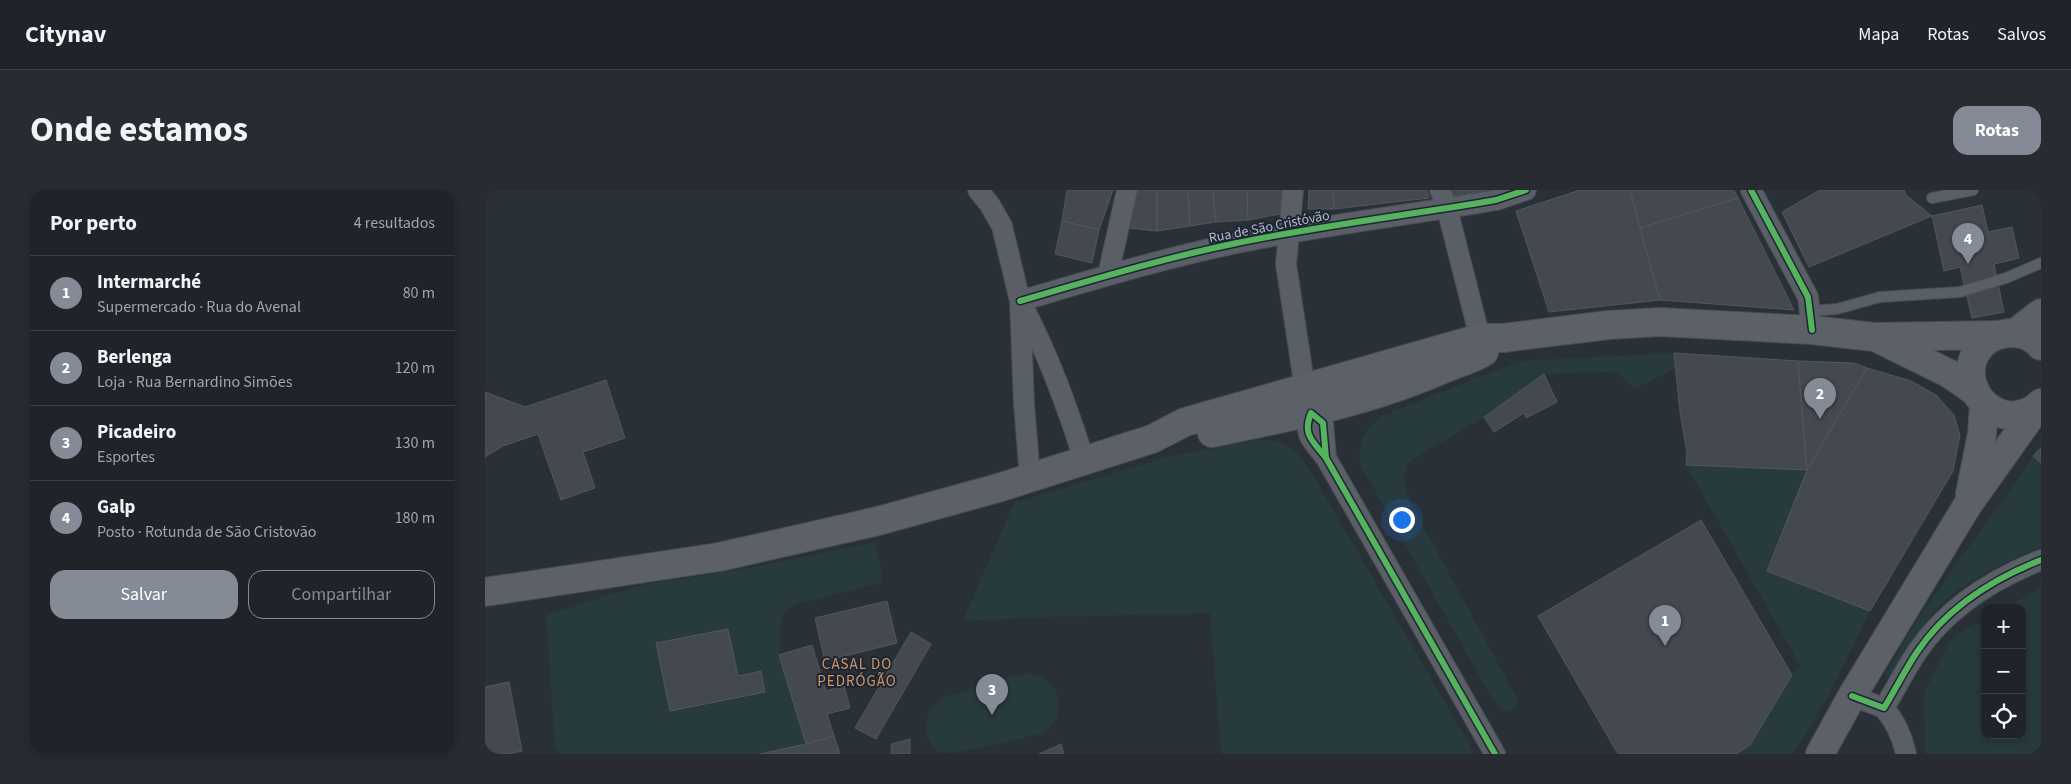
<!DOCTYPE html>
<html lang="pt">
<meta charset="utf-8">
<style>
:root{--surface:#20242a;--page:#282c32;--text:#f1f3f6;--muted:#a2a4a8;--line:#3d4147;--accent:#848b96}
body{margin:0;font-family:"Source Sans 3",sans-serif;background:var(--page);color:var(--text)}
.controls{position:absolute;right:15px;bottom:15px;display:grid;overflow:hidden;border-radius:10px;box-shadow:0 2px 12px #0003}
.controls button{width:45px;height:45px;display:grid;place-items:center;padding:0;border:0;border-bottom:1px solid var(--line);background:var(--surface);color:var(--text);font:25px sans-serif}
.you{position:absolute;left:916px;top:329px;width:18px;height:18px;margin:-12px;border:4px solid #fff;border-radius:50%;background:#1a73e8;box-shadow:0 0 0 8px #1a73e833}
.badge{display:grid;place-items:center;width:32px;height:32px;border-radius:50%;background:var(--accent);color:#fff;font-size:16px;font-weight:700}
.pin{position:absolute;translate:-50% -41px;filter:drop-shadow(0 1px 2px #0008)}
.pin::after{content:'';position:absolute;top:26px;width:18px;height:15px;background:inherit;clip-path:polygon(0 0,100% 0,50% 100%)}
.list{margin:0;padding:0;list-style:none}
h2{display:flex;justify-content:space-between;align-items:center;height:65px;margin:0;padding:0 20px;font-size:21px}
h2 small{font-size:16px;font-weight:400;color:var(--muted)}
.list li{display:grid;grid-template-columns:32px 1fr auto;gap:15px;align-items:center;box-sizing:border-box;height:75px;padding:0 20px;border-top:1px solid var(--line)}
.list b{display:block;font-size:19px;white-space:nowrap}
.list p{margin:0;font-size:16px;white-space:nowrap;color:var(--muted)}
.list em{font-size:16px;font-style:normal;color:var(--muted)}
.actions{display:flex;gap:10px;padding:15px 20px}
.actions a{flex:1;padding:11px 0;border:1px solid var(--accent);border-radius:15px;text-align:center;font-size:18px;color:var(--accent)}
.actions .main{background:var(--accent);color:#fff}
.icon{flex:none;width:28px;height:28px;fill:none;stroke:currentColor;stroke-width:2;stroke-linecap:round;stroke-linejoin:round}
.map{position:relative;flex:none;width:1556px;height:564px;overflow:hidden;border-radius:15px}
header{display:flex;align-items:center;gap:30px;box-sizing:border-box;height:70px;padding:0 25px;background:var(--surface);border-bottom:1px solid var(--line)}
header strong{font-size:24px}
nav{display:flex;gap:28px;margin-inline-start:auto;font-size:18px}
.intro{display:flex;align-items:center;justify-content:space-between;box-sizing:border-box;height:120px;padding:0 30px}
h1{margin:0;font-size:35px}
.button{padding:12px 22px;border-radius:15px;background:var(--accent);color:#fff;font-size:18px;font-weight:700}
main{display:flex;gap:30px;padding:0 30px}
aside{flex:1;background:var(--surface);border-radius:15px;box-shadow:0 2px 12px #0003}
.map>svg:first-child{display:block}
.green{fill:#273a3e}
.building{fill:#444950;stroke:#52575f}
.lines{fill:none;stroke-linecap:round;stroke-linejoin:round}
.service-casing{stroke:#484c53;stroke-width:12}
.minor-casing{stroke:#484c53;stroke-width:22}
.primary-casing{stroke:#484c55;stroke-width:30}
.service{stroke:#5a5e66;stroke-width:10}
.minor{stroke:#5a5e66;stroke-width:20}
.primary{stroke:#5c6168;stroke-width:28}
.cycleway-casing{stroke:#1d2633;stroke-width:9}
.cycleway{stroke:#56b35d;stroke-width:6}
.labels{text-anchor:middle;stroke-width:4;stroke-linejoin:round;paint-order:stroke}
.street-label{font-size:14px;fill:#b4bcc9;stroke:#1d2633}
.neighbourhood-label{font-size:15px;letter-spacing:1px;fill:#d59563;stroke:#1d2633}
</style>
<header>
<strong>Citynav</strong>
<nav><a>Mapa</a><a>Rotas</a><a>Salvos</a></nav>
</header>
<div class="intro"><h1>Onde estamos</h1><a class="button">Rotas</a></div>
<main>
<aside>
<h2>Por perto<small>4 resultados</small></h2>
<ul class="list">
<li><span class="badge">1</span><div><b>Intermarché</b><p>Supermercado · Rua do Avenal</p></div><em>80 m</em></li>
<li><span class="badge">2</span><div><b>Berlenga</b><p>Loja · Rua Bernardino Simões</p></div><em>120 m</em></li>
<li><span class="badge">3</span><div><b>Picadeiro</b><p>Esportes</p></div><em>130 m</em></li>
<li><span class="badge">4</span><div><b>Galp</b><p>Posto · Rotunda de São Cristovão</p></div><em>180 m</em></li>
</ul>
<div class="actions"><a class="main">Salvar</a><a>Compartilhar</a></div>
</aside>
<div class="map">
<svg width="1556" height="564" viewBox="0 0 1556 564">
<rect width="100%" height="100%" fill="#2a3038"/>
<g class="green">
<path d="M1189,163L1190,178L1150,199L1134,183L1123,182L1059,184L999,227L923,272L918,287L926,314L1033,510L1032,515L1023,521H1016L1004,503L875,274C873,247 879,241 899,225L1035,171Z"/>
<path d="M778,249C811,253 815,266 832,292L990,564H736L725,423L566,427L478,431L529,313L682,267Z"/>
<path d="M1556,252V357C1517,374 1474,392 1446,426C1431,444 1419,468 1407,488L1400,485L1426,440L1448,407L1539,280Z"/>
<polygon points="1201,275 1322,280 1385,421 1342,508 1308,564 1251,564 1266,555 1307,485 1316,477"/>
<polygon points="389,352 399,392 312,414 298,423 295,439 295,465 321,554 275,564 74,564 70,556 61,425 157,395 265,378"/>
<polygon points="1556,398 1556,564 1440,564 1439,503 1467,447 1500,429 1500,545 1537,545 1537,418 1519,418"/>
<path d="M546,484C554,486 560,488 566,494C578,506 576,528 564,538C552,548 472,564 457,563C448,560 442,548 441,539C439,523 449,514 462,506L534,485Z"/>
</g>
<g class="building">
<polygon points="582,0 628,0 614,40 577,31"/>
<polygon points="653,0 672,0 672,41 643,38"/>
<polygon points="672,0 703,0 705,36 672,41"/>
<polygon points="703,0 728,0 731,32 705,36"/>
<polygon points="728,0 762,0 763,30 731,32"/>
<polygon points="762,0 797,0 795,24 763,30"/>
<polygon points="824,0 848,0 849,19 823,19"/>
<polygon points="848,0 942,0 944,8 849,19"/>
<polygon points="966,0 1001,0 969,7"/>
<polygon points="1095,0 1145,0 1175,110 1064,122 1031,21"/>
<polygon points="1145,0 1249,0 1253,8 1155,38"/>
<polygon points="1335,0 1419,0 1421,5 1447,26 1324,77 1297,22"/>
<polygon points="1253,8 1309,120 1175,110 1155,38"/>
<polygon points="1497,15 1503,42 1527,37 1534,68 1509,74 1519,122 1487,128 1475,77 1459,81 1447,26"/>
<polygon points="577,31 614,40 607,73 570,64"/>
<polygon points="1189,163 1313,171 1322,280 1201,275 1202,263 1195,222"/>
<polygon points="1313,171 1369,173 1382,178 1322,280"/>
<polygon points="1382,178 1426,191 1451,205 1469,225 1475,245 1468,281 1385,421 1282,381 1322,280"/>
<polygon points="1059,184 1072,212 1041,228 1039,223 1009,242 999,227"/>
<polygon points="121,190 140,248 98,262 110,298 76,310 53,244 18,256 0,267 0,202 40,217"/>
<polygon points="1556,258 1556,273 1548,266"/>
<polygon points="1216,330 1307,485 1265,555 1251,564 1133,564 1053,426"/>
<polygon points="402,411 412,453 340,471 330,428"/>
<polygon points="243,439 253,486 276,481 280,502 185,521 171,453"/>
<polygon points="426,442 446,454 391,549 370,538"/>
<polygon points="327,455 341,501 359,496 365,518 342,524 349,546 321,554 294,465"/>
<polygon points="24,492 37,561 22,564 0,564 0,497"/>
<polygon points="349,546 355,564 275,564 321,554"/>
<polygon points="425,549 425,564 406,564 407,554"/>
<polygon points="576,554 579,564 554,564"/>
</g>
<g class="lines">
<g class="service-casing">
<g id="service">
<polyline points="1447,8 1488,0"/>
<polyline points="1325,121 1352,119 1395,107 1475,102 1521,88 1556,73"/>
</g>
</g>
<g class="minor-casing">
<g id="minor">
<polyline points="493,0 505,15 517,36 535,111 539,214 545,288"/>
<polyline points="808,0 801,74 820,199"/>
<polyline points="955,0 962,18 995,148"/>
<polyline points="1266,0 1323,107 1327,140"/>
<polyline points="623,85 642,0"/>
<path d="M535,111C607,90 679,68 752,53C838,35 925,25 1011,10L1041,0"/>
<path d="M537,115C553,145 566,176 578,208C585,229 594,249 598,271"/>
<path d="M841,268L838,233L826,223C817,245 828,251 841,268L1010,564"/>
<path d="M1367,506L1399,518C1410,500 1420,480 1432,462C1461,419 1508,389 1556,370"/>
<path d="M1399,518C1411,532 1417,546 1421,564"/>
</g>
</g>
<g class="primary-casing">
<g id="primary">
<polyline points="1530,143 1556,123"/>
<polyline points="1396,150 1465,184 1489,201"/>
<path d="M1556,156C1539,136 1506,140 1492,161C1477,185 1491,216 1517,224C1530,228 1546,223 1556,213"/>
<path d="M727,243C805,227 883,212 956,180C970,174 986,170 999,162"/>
<polyline points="1485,304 1497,244 1499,214"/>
<polyline points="0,402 234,367 393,331 513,298 667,249 700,232 995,148 1018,148 1123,135 1175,132 1327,140 1389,147 1513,145"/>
<polyline points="1335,564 1367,506 1482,316 1553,216"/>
</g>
</g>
<use href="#service" class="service"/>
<use href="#minor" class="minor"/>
<use href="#primary" class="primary"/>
<g class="cycleway-casing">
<g id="cycleway">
<polyline points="1266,0 1323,107 1327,140"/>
<path d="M535,111C607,90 679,68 752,53C838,35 925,25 1011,10L1041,0"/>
<path d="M841,268L838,233L826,223C817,245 828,251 841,268L1010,564"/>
<path d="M1367,506L1399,518C1410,500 1420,480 1432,462C1461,419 1508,389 1556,370"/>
</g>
</g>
<use href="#cycleway" class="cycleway"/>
</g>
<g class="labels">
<g class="street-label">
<text transform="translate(784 36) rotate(-11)" y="5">Rua de São Cristóvão</text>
</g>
<g class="neighbourhood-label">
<text x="372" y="479">CASAL DO<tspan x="372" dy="17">PEDRÓGÃO</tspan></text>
</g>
</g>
</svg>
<div class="controls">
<button>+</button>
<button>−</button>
<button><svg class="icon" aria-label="locate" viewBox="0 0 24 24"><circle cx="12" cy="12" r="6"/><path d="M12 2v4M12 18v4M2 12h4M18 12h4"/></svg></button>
</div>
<div class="you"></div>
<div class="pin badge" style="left:1180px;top:456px">1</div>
<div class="pin badge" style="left:1335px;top:229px">2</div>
<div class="pin badge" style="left:507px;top:525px">3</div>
<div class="pin badge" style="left:1483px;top:74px">4</div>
</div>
</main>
